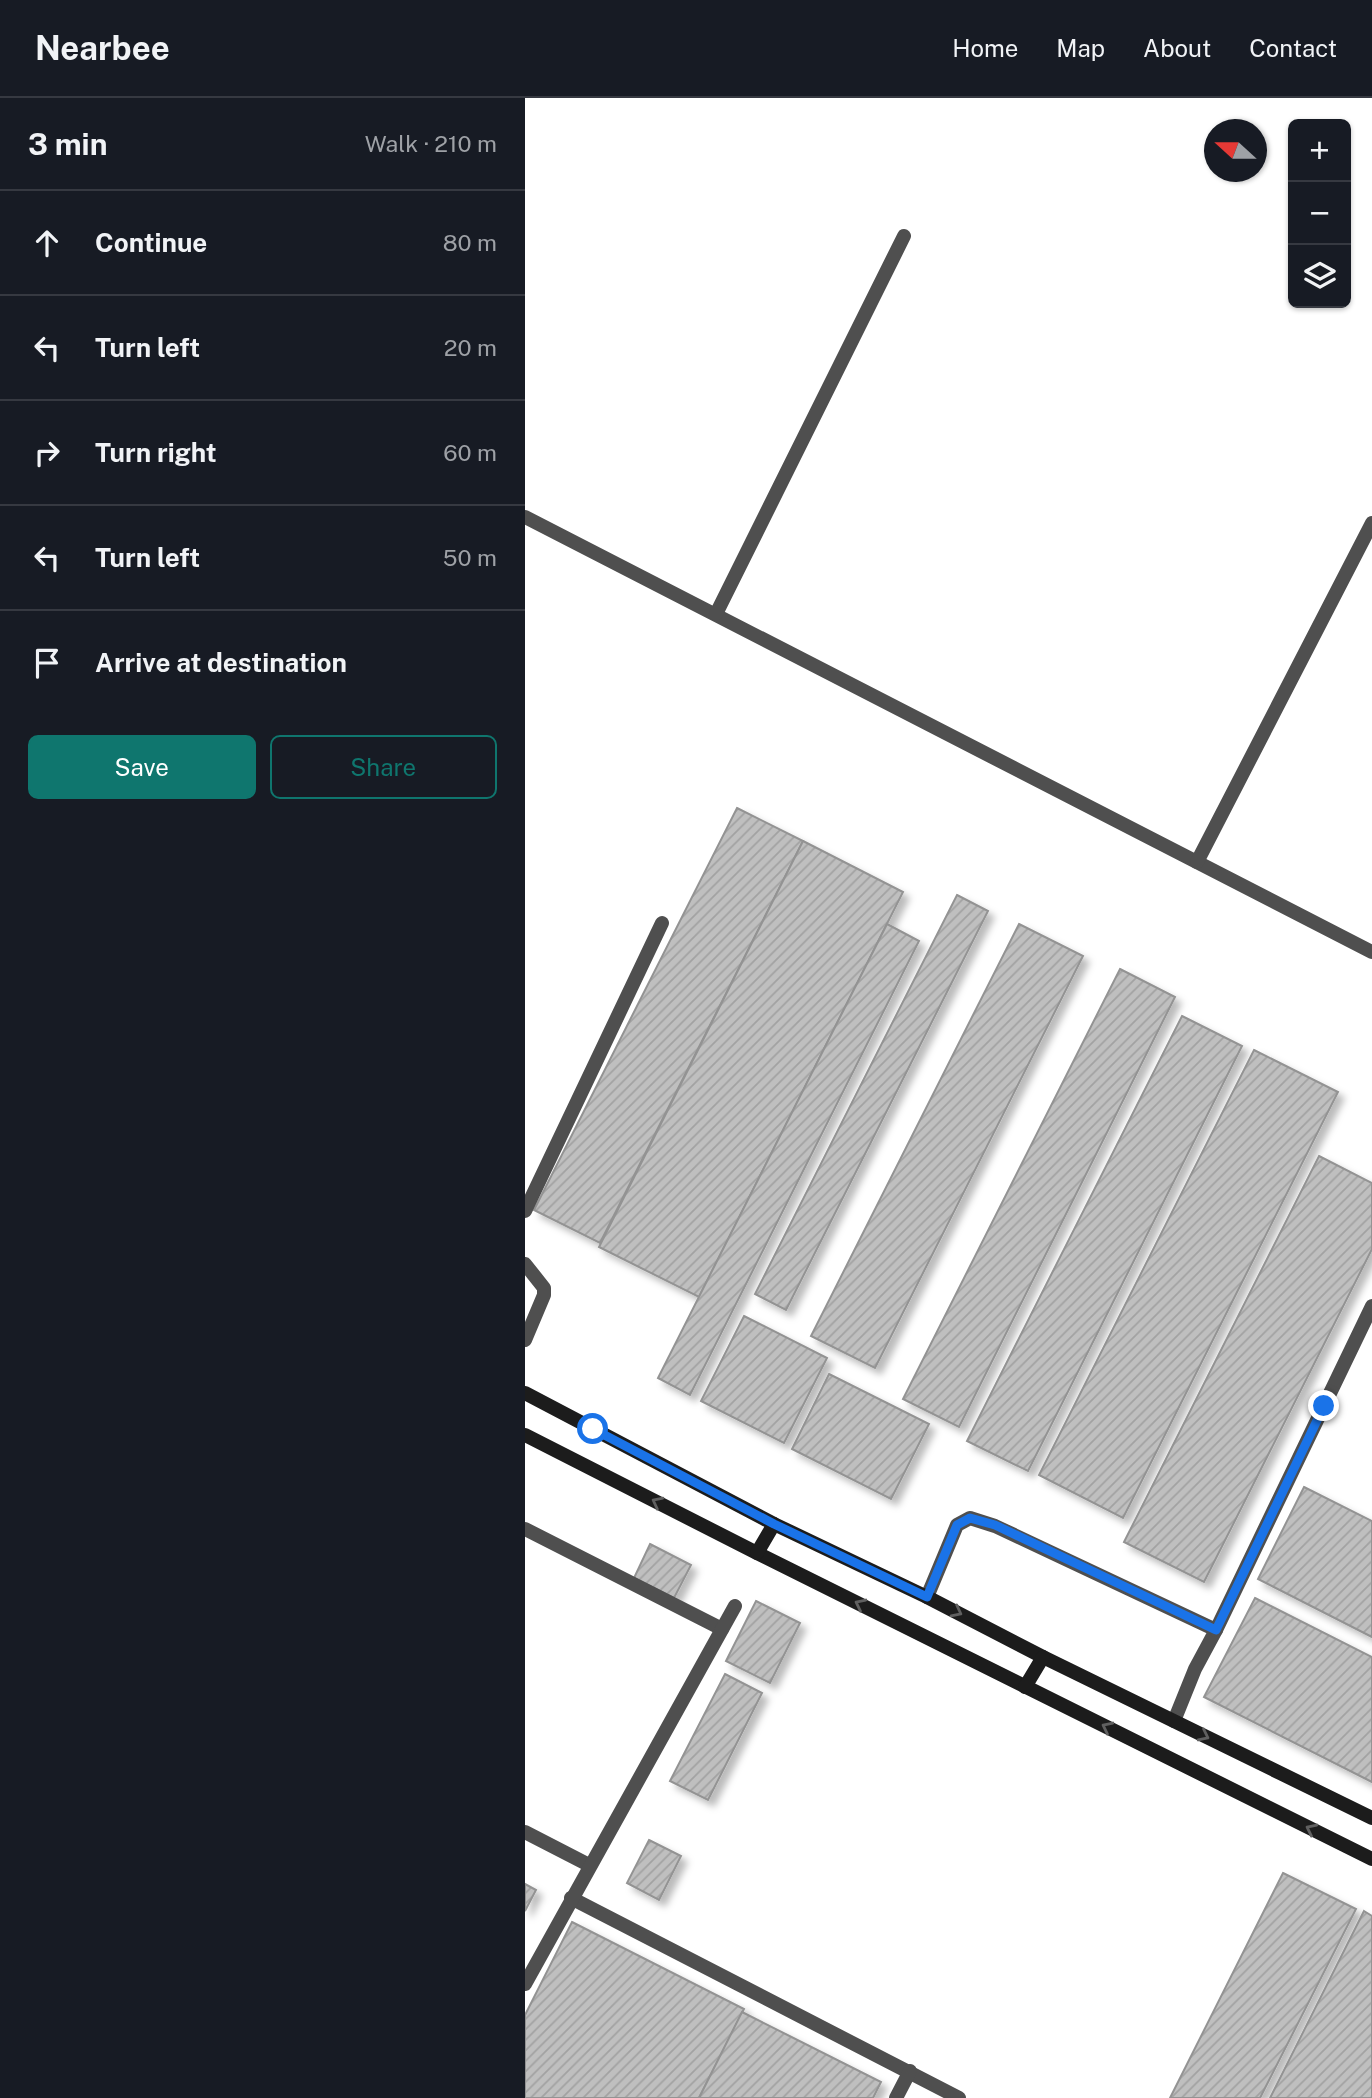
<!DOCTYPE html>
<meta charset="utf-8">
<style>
:root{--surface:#171b24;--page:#20242c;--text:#f1f3f6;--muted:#9ea1a6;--line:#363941;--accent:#0f766e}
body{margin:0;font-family:"Public Sans",sans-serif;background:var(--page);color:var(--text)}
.controls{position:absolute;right:21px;top:21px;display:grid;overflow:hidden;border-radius:10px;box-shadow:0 2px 5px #0004}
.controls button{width:63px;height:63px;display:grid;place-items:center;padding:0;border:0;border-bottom:2px solid var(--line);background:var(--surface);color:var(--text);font:35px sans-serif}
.compass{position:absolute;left:679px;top:21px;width:63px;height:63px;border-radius:50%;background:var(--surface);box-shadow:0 2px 5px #0004;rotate:291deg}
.stop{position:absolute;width:21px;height:21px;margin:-16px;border:5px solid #1a73e8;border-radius:50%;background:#fff}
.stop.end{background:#1a73e8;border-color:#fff;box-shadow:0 2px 7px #0008}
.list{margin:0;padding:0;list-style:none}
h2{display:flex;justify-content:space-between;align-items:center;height:91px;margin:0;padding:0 28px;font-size:30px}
h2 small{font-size:23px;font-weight:400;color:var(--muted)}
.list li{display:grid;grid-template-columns:46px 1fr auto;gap:21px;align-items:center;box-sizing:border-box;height:105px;padding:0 28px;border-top:2px solid var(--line)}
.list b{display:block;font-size:26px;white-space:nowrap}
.list em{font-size:23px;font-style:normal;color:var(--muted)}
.actions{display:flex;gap:14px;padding:21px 28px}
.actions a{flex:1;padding:16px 0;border:2px solid var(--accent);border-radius:10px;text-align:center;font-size:24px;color:var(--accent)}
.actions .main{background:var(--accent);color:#fff}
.icon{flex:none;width:38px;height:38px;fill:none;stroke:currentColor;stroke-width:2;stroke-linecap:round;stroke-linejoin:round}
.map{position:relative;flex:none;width:847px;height:2000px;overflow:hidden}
header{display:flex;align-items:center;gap:42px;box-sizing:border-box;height:98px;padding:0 35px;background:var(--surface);border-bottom:2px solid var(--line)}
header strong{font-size:33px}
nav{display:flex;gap:38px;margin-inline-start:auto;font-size:24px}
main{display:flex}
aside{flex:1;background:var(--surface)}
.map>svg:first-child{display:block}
.building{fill:url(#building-hatch);stroke:#939393;stroke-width:2;filter:url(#shadow)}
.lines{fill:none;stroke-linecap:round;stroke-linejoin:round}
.lane{stroke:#4f4f4f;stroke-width:14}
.secondary{stroke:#1c1c1c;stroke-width:14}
.oneway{stroke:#606060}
.route{stroke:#1a73e8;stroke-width:9}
</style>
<header>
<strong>Nearbee</strong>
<nav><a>Home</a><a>Map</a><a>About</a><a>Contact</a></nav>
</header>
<main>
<aside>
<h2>3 min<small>Walk · 210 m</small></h2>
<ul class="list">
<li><svg class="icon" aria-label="ahead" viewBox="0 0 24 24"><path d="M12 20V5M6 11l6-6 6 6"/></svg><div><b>Continue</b></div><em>80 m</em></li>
<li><svg class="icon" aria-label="left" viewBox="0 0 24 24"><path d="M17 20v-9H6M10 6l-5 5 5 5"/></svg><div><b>Turn left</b></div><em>20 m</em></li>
<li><svg class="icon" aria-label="right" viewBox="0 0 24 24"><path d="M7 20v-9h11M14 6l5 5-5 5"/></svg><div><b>Turn right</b></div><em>60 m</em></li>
<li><svg class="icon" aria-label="left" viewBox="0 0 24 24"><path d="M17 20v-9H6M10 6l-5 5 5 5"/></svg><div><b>Turn left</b></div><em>50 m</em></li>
<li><svg class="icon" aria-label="arrive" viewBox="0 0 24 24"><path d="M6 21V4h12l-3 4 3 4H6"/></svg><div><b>Arrive at destination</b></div></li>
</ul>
<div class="actions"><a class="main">Save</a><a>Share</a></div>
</aside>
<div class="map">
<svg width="847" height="2000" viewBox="0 0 847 2000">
<defs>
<pattern id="building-hatch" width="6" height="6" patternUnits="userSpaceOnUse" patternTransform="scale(1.75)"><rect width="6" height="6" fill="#bfbfbf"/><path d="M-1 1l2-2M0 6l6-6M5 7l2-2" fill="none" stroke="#a2a2a2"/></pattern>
<filter id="shadow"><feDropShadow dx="6" dy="6" stdDeviation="3.5" flood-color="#0004"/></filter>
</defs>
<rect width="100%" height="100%" fill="#fff"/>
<g class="building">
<polygon points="212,710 278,743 75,1145 9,1112"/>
<polygon points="278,743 378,794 174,1199 74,1149"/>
<polygon points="432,797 463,813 261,1212 230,1196"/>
<polygon points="362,826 394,843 165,1297 133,1280"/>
<polygon points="494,826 558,858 350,1270 286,1238"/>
<polygon points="595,871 650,899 434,1329 378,1301"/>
<polygon points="657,918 717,948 503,1373 442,1343"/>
<polygon points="729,952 813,994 598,1420 514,1377"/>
<polygon points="794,1058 847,1085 847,1151 679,1484 599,1444"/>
<polygon points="219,1218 302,1260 259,1345 176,1303"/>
<polygon points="304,1276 404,1326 366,1401 267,1351"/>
<polygon points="779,1389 847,1423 847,1539 733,1481"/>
<polygon points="125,1446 166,1467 149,1500 109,1480"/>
<polygon points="730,1500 847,1559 847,1684 679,1599"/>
<polygon points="231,1503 275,1525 245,1585 201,1563"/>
<polygon points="200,1576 237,1595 183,1702 145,1683"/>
<polygon points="124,1742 156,1758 134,1802 102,1785"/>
<polygon points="758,1775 831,1811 735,2000 645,2000"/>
<polygon points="0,1786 11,1792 0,1813"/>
<polygon points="839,1813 847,1818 847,2000 745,2000"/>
<polygon points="47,1824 219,1911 174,2000 0,2000 0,1917"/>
<polygon points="217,1914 356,1984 348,2000 174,2000"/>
</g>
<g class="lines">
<g class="lane">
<polyline points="0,419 847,854"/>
<polyline points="191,516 379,138"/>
<polyline points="672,764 847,425"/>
<polyline points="0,1113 137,825"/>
<polyline points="0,1166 19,1190 19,1197 0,1242"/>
<polyline points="0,1431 197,1531"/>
<polyline points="402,1499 432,1427 445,1420 470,1428 691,1532 670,1571 649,1623"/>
<polyline points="691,1532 847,1208"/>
<polyline points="0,1734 64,1767"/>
<polyline points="46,1800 434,2000"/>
<polyline points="0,1886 210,1508"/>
<polyline points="371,2000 385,1973"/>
</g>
<g class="secondary">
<polyline points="0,1295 249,1426 402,1499 518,1559 847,1720"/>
<polyline points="0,1337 232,1455 847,1761"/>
<polyline points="232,1455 249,1426"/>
<polyline points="500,1589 518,1559"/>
</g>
</g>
<defs><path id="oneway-chevron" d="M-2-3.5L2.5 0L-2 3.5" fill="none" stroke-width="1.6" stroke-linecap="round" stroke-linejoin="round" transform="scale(1.75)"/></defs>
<g class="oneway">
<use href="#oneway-chevron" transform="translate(132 1404) rotate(-153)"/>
<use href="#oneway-chevron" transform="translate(335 1506) rotate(-154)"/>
<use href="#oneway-chevron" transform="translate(432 1514) rotate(27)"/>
<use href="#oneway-chevron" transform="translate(582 1629) rotate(-154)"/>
<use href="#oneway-chevron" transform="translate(679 1638) rotate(26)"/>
<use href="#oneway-chevron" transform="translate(786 1731) rotate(-154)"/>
</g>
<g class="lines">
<polyline class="route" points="68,1331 249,1426 402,1499 432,1427 445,1420 470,1427 691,1532 799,1308"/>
</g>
</svg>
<div class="controls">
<button>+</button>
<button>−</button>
<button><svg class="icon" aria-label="layers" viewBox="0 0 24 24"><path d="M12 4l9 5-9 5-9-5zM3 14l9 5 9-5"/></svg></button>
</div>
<svg class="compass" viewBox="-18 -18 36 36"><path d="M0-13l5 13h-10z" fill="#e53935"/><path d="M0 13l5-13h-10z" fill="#9ea1a6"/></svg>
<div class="stop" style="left:68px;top:1331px"></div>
<div class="stop end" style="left:799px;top:1308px"></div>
</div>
</main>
